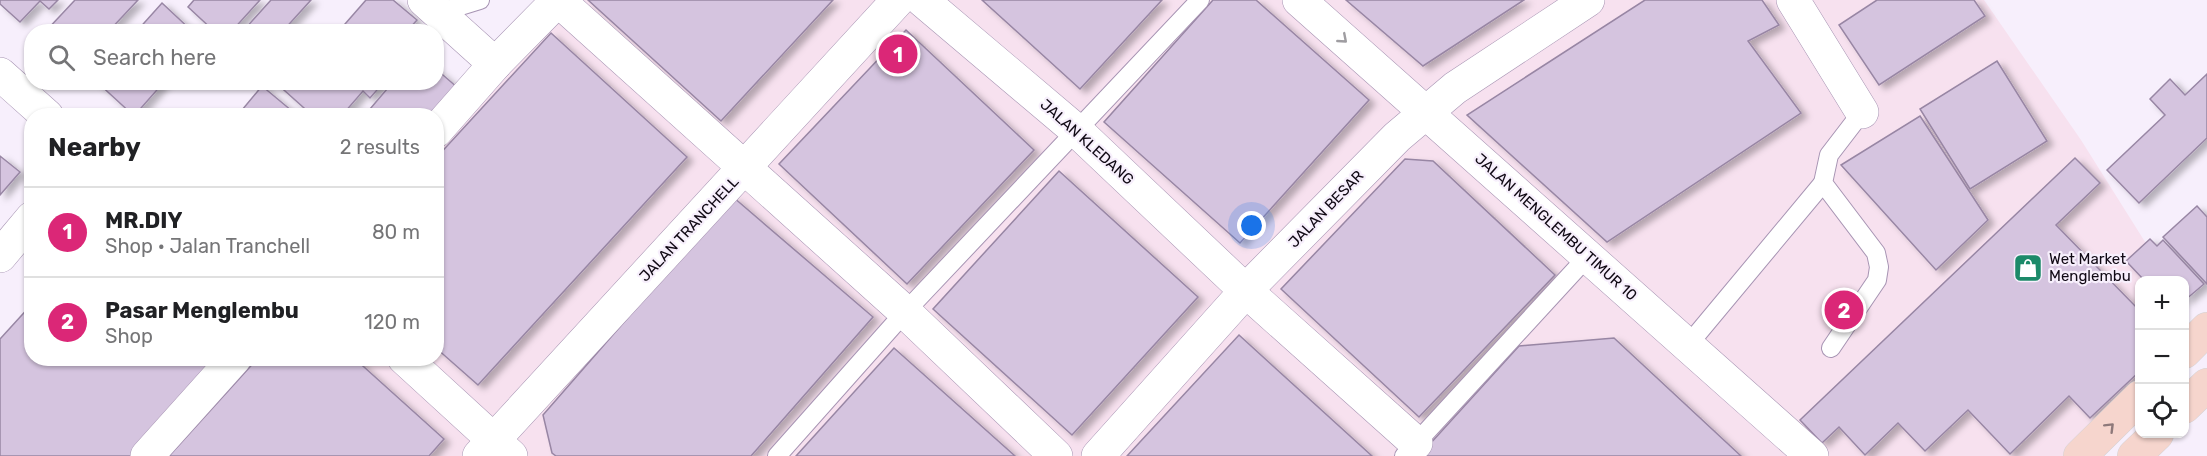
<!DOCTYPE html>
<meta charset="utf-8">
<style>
:root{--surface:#fff;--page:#f2f2f2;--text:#202124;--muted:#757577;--line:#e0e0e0;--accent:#db2777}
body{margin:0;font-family:Rubik,sans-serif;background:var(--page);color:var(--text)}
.controls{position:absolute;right:18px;bottom:18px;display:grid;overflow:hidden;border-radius:12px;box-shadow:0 2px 4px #0004}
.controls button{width:54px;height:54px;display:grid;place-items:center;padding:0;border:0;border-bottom:2px solid var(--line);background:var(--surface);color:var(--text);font:30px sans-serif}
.you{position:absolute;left:1252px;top:226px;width:21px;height:21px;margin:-15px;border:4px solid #fff;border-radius:50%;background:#1a73e8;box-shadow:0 0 0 9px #1a73e833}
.badge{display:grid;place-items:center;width:39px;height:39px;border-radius:50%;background:var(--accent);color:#fff;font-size:20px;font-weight:700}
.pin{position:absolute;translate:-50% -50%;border:3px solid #fff;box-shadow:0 2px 6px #0006}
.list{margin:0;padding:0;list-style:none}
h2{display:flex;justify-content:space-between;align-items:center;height:78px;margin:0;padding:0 24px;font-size:26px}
h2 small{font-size:20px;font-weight:400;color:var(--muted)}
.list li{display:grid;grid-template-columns:39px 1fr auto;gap:18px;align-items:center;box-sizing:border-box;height:90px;padding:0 24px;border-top:2px solid var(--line)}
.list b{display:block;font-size:22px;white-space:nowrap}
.list p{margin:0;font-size:20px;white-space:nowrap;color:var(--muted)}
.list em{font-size:20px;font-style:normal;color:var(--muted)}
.icon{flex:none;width:33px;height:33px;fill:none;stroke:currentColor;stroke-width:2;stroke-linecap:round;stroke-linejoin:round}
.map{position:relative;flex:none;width:2207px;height:456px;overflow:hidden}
.search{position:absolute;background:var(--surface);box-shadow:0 2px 4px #0004;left:24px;top:24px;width:420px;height:66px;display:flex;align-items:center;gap:15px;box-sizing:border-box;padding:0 21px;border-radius:24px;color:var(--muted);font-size:22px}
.panel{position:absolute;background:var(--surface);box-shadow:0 2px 4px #0004;left:24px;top:108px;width:420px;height:258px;border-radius:24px}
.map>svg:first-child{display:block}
.commercial{fill:#f7e1ef}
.building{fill:#d5c4df;stroke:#9886a4;stroke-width:1.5;filter:url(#shadow)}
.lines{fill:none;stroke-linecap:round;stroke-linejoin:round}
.lane-casing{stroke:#a794b3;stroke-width:20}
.street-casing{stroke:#a794b3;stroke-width:34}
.secondary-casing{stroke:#a794b3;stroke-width:34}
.primary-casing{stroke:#d4d3d5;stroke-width:34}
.lane{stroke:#fff;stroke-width:18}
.street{stroke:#fff;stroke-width:33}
.secondary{stroke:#fff;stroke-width:33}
.primary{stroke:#f6d5cd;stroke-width:33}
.oneway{stroke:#9f9da1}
.oneway2{stroke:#8e797a}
.labels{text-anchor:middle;stroke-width:4.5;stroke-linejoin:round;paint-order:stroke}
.street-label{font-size:15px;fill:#100914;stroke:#f7effc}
.poi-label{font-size:15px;fill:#100914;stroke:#f7effc;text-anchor:start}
</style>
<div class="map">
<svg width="2207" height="456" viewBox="0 0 2207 456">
<defs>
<filter id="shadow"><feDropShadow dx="6" dy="4" stdDeviation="3" flood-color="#0004"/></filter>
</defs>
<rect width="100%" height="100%" fill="#f7effc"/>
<polygon class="commercial" points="555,0 1984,0 2081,140 2169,280 2140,280 2139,387 2068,456 153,456 239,359 436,358 437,134"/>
<g class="building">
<polygon points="0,0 58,0 49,9 40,1 20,22 0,4"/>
<polygon points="75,0 138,0 108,32 45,32"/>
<polygon points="194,0 260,0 231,32 215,32 188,7"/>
<polygon points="271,0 311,0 282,32 243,31"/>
<polygon points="366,0 393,0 417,20 409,29 411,32 338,32"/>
<polygon points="588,0 833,0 721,121"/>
<polygon points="982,0 1162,0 1080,89"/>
<polygon points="1213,0 1256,0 1369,100 1240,243 1104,122"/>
<polygon points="1346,0 1524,0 1423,66"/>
<polygon points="1645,0 1762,0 1779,25 1748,41 1801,113 1607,242 1467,115"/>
<polygon points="1877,0 1974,0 1985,16 1879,85 1839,25"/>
<polygon points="162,3 193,32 136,32"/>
<polygon points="906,30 1034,150 907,284 779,164"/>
<polygon points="551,33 687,157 478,385 436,348 436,158"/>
<polygon points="1997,61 2047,141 1970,189 1920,109"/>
<polygon points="436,69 458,88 433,116 364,116 393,82 436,82"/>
<polygon points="2207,74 2207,138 2139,203 2107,170 2165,115 2150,99 2170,79 2185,95"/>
<polygon points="97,82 164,82 134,116"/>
<polygon points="275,82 384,82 370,98 363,91 344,113 346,116 313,116"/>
<polygon points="262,86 298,116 237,116"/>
<polygon points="1920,116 1988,220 1936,270 1841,165"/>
<polygon points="0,156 20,172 0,195"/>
<polygon points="2075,158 2100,183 2056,225 2140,311 2140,371 2090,418 2069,396 2010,454 1968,410 1925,451 1898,423 1865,455 1839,427 1822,443 1800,420"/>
<polygon points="1405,159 1433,161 1555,275 1419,417 1281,289"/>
<polygon points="1059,171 1198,297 1072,435 933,309"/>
<polygon points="733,197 873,317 751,456 556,456 552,453 543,415"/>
<polygon points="2197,206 2207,217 2207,284 2163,237"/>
<polygon points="2150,239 2157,246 2163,240 2204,284 2184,301 2184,280 2144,280 2126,261"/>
<polygon points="32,304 32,358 224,358 135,456 0,456 0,339"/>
<polygon points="1239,335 1372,456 1127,456"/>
<polygon points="1614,338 1741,456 1419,456 1519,346"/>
<polygon points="894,348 1015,456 796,456"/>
<polygon points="258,358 354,358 444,439 429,456 169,456"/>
</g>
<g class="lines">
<g class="lane-casing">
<g id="lane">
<polyline points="438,13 480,0"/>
<polyline points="1688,345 1823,183"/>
<polyline points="1831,348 1877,280 1879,267 1876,253 1823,183 1829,155 1862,112"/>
<polyline points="777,456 905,312 1200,0"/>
<polyline points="1404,456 1589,255"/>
</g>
</g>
<g class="street-casing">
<g id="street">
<polyline points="424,0 495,64"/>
<polyline points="558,0 905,312 1056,456"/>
<polyline points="1299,0 1812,456"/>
<polyline points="1793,0 1862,112"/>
<polyline points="0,74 47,116"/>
<polyline points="436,131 495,64 558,0"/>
<polyline points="0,256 32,218"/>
<polyline points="1246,291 1416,443"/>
<polyline points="404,358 511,456"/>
<polyline points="147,456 235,358"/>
<polyline points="479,456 898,0"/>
</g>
</g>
<g class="secondary-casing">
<g id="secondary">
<polyline points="922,0 1077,131 1246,291"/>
<polyline points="1098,456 1252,284 1397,137 1455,88 1588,0"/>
</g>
</g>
<g class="primary-casing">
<g id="primary">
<polyline points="2184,352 2207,329"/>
<polyline points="2184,407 2207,385"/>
<polyline points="2080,456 2140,397"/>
<polyline points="2134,456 2157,434"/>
</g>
</g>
<use href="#lane" class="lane"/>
<use href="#street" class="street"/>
<use href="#secondary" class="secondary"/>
<use href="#primary" class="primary"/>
</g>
<defs><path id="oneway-chevron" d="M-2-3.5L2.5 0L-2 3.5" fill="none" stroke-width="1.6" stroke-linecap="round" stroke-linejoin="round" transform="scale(1.5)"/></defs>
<use class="oneway" href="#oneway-chevron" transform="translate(1343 39) rotate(41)"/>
<use class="oneway2" href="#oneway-chevron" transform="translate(2110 427) rotate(-45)"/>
<defs>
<g id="shop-square" transform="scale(1.5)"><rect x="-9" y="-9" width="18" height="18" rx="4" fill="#1c8a69" stroke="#f7effc"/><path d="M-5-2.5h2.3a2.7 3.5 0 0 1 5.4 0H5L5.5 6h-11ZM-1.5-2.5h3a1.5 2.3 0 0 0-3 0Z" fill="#fff"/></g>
</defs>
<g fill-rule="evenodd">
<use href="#shop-square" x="2028" y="268"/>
</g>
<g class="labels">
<g class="street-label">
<text transform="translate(1087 142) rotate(42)" y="5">JALAN KLEDANG</text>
<text transform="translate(1326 209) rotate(-46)" y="5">JALAN BESAR</text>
<text transform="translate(1556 227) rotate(42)" y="5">JALAN MENGLEMBU TIMUR 10</text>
<text transform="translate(689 229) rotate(-47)" y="5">JALAN TRANCHELL</text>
</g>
<g class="poi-label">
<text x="2049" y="264">Wet Market<tspan x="2049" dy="17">Menglembu</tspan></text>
</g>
</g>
</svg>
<div class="controls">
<button>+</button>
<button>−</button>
<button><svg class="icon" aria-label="locate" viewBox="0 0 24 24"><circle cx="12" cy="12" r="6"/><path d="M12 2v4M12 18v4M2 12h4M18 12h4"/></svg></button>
</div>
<div class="you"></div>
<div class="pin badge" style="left:898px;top:54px">1</div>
<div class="pin badge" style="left:1844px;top:310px">2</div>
<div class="search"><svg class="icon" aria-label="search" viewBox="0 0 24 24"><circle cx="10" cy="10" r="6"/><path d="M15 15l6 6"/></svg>Search here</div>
<section class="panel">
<h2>Nearby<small>2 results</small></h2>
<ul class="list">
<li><span class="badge">1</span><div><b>MR.DIY</b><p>Shop · Jalan Tranchell</p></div><em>80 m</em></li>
<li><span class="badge">2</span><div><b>Pasar Menglembu</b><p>Shop</p></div><em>120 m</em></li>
</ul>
</section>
</div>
